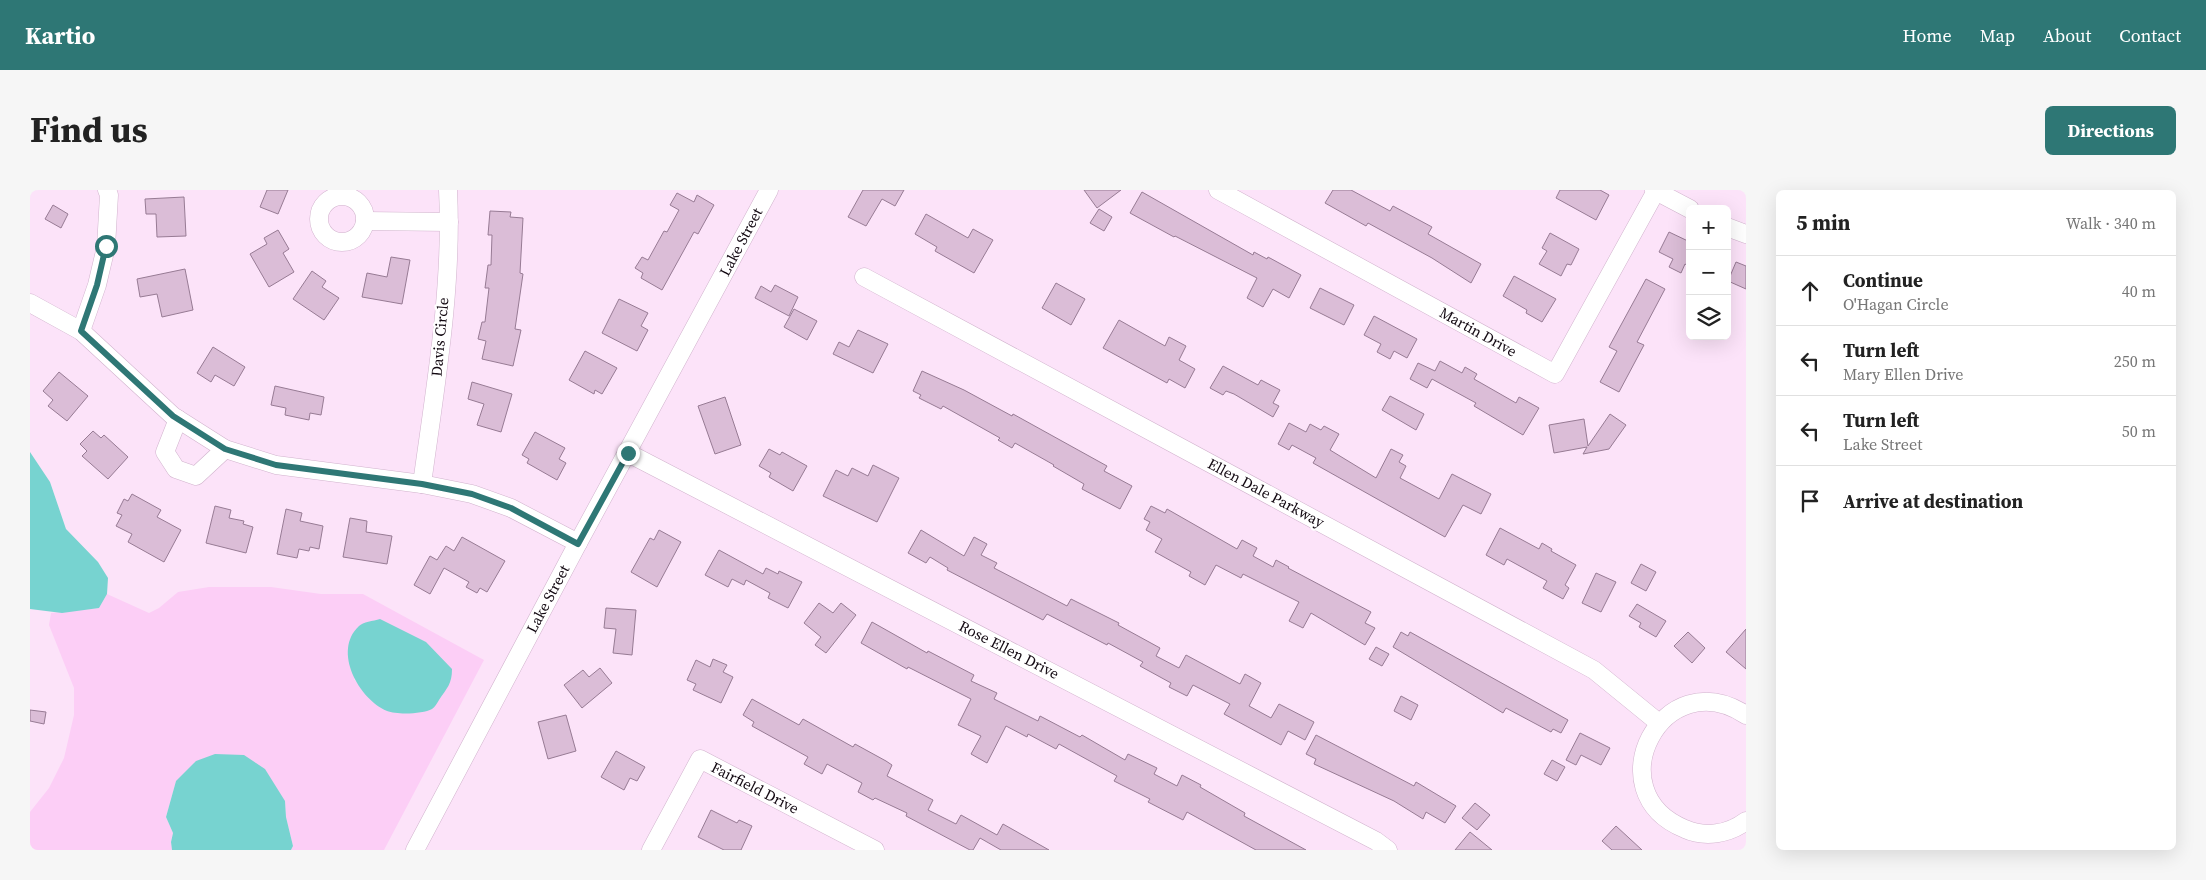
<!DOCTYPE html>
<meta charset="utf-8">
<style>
:root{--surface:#fff;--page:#f6f6f6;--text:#222;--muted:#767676;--line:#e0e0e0;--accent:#2e7775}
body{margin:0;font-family:"Source Serif 4",serif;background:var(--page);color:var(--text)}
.controls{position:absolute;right:15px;top:15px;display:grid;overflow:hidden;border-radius:8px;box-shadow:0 5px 20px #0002}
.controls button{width:45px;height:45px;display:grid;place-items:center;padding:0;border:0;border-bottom:1px solid var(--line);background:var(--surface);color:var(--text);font:25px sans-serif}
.stop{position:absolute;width:15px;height:15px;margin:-11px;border:4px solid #2e7775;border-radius:50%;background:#fff}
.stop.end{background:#2e7775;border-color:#fff;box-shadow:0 1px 5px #0008}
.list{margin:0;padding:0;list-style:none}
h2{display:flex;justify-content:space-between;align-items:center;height:65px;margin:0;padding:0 20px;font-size:21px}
h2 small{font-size:16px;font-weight:400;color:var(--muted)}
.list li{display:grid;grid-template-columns:32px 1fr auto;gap:15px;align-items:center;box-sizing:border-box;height:70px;padding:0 20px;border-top:1px solid var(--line)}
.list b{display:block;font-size:19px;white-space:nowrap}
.list p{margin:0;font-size:16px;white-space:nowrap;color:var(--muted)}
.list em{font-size:16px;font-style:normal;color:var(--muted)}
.icon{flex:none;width:28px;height:28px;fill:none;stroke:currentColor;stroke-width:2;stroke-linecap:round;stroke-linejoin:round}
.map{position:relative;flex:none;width:1716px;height:660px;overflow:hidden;border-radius:8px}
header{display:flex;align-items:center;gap:30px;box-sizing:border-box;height:70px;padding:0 25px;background:var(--accent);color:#fff}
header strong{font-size:24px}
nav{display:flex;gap:28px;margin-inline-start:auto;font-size:18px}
.intro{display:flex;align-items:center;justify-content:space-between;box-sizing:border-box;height:120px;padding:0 30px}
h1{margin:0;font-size:35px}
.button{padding:12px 22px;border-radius:8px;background:var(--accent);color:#fff;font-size:18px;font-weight:700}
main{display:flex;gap:30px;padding:0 30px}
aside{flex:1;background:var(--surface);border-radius:8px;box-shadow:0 5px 20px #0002}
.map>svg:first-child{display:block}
.green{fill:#fccef6;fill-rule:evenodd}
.water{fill:#77d3d0}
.building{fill:#dbbdd7;stroke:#977b94}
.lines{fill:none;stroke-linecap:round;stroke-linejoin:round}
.minor-casing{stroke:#d1b3cd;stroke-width:19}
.minor{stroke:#fff;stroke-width:18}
.route{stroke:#2e7775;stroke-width:6}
.labels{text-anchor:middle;stroke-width:4.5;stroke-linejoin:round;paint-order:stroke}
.street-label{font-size:15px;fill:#130912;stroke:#fff}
</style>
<header>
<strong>Kartio</strong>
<nav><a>Home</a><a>Map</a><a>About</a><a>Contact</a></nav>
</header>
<div class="intro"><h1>Find us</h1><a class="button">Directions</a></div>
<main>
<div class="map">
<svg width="1716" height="660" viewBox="0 0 1716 660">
<rect width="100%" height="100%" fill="#fce3f9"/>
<path class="green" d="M179,397H241L291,404H333L454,470L354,660H261L263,656L256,627L255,611L146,591L136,627L143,643L141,652L142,660H0V622L19,598L34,568L44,525V498L19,435L21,423L69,418L77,404L119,423L129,418L148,402ZM382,447L396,452L357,521L337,505L324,489Z"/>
<g class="water">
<polygon points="0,262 20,292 36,339 68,372 78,388 77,404 69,418 32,423 0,419"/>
<path d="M350,429L396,452L422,479C422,494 417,498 409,510C407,513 405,517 402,519C393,524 367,525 357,521C329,509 302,461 329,436C333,432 343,431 350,429Z"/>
<polygon points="185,564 214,565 235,579 255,611 256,627 263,656 261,660 142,660 141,652 143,643 136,627 146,591 166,571"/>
</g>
<g class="building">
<polygon points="237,0 258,0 248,24 230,17"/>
<polygon points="833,0 874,0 865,16 852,9 836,36 818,27"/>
<polygon points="1054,0 1091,0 1067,18"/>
<polygon points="1303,0 1321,0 1360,21 1363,16 1402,37 1398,44 1451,74 1441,93 1402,68 1338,33 1336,36 1295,13"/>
<polygon points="1530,0 1570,0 1579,5 1566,30 1526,8"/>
<polygon points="1112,2 1223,65 1224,62 1237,69 1238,67 1271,85 1259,108 1243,99 1233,117 1217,108 1227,88 1145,46 1144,47 1100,23"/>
<polygon points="647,3 664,12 667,5 684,15 668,44 664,42 632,100 611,88 613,83 605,78 612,67 618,70 634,41 637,42 649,20 640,15"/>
<polygon points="154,7 156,46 127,47 126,24 116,24 115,9"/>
<polygon points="23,15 38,24 31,38 15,29"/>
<polygon points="1069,19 1082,27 1074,41 1060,33"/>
<polygon points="460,21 481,22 480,27 493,28 490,83 493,84 485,139 491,140 483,176 452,169 456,151 448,149 452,132 455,132 459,98 455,98 458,75 461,75 462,45 458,45"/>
<polygon points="896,24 938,48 943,39 963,50 944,83 905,61 907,57 885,44"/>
<polygon points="248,40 259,59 253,63 264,82 239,97 220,64 237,54 234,48"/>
<polygon points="1639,42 1660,52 1660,77 1655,74 1651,83 1639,77 1643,69 1629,62"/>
<polygon points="1520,43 1549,59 1541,75 1537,74 1531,86 1509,74 1517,61 1512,58"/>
<polygon points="361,67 380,70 372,114 332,107 337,83 357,87"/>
<polygon points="1706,72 1716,76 1716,99 1698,91"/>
<polygon points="155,79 163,120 132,127 127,104 110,107 107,89"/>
<polygon points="282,81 296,91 292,97 309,108 294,130 263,109"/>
<polygon points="1484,86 1526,109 1512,132 1496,123 1497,120 1473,106"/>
<polygon points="1616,89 1635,99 1607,152 1614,155 1589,202 1570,192 1587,161 1579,157"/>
<polygon points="1026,93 1055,109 1041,135 1012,118"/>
<polygon points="745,95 768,107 759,126 725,108 731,96 741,102"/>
<polygon points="1290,98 1324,115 1314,135 1280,118"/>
<polygon points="589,109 618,123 611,136 618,140 607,161 572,143"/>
<polygon points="764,119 787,131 777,150 754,137"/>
<polygon points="1344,126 1387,149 1377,168 1364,161 1360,169 1347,162 1351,154 1334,145"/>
<polygon points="1089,130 1135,156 1139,147 1156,156 1149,170 1165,179 1155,198 1139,189 1137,193 1073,158"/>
<polygon points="828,140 858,154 843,183 803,164 809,152 819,157"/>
<polygon points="183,157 215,177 204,196 185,185 181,192 167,183"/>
<polygon points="555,161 587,178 572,204 565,200 564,204 539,190"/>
<polygon points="1410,171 1432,183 1435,177 1447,184 1444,189 1486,213 1489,207 1509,218 1493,245 1444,216 1446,213 1402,189 1397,198 1380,189 1388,173 1405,181"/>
<polygon points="1193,176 1228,195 1231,190 1250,200 1243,213 1249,216 1243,227 1204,204 1196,201 1193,205 1180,198"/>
<polygon points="892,181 934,200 982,226 983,224 1077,276 1074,281 1102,296 1090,319 1052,299 1054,294 1023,276 1024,275 985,253 982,258 968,250 970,248 913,216 911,219 889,208 891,205 883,201"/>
<polygon points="29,182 58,206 37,231 18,216 23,210 13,201"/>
<polygon points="442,192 482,204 471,242 447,235 454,214 438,209"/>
<polygon points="245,196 294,207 291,225 280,223 279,230 255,225 256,218 241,215"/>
<polygon points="1360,206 1394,224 1386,240 1352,220"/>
<polygon points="695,207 711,255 685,264 668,216"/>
<polygon points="1580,224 1596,235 1579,259 1553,264 1557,257 1524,263 1519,235 1554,229 1558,256"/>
<polygon points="1259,233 1276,242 1280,234 1291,240 1294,236 1309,244 1300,260 1346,288 1361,259 1373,265 1369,272 1376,276 1370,288 1409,309 1422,284 1461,304 1451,324 1433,315 1415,347 1283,273 1286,268 1262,255 1259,260 1248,254"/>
<polygon points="63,241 71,248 74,245 98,267 78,289 52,266 57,261 50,254"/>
<polygon points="505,242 535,258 529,269 536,273 527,290 497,273 499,269 492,265"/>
<polygon points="739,259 750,265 752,262 777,276 763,301 739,287 741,283 729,276"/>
<polygon points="843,275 869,288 847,332 793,306 806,280 818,286 822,278 838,286"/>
<polygon points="102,304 131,320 127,327 151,340 134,372 98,352 102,344 86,336 92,325 87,323 94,309 98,311"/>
<polygon points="185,316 201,320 199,328 214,331 213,334 223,337 216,363 176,353"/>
<polygon points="1121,316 1135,323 1137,319 1207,359 1212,350 1227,358 1223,366 1243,377 1246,370 1259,377 1258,378 1341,422 1335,433 1345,438 1335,455 1281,423 1273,438 1259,431 1269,412 1213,384 1211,388 1186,375 1175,395 1159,386 1161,382 1125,362 1132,349 1116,340 1120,332 1114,329"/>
<polygon points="256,319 272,323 270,331 293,336 289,359 280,357 279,361 269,359 267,368 247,364"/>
<polygon points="320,328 337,331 336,342 362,346 357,374 313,367"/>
<polygon points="1470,338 1509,359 1512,353 1522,359 1521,361 1546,375 1535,395 1539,398 1533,409 1513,398 1517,391 1477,369 1474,375 1456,365"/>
<polygon points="629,340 651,352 627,397 601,382 620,348 624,350"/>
<polygon points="891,340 934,366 944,347 957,354 951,365 967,373 964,378 1037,416 1041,409 1089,433 1088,435 1130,458 1126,466 1149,478 1156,465 1210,494 1215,484 1231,493 1219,516 1241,528 1249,514 1284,532 1275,550 1258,541 1251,555 1194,524 1200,514 1163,495 1157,506 1139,497 1141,493 1110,476 1113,472 1078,453 1077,455 1017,424 1013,430 917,380 918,378 900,367 896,373 878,363"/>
<polygon points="432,347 475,371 457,402 450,398 447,403 436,397 439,392 414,378 400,404 384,395 400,366 407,370 416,356 424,361"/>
<polygon points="689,360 733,384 736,378 748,384 749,381 772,392 758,418 738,408 740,403 716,390 714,395 702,389 698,397 675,385"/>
<polygon points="1611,374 1626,382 1616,401 1601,393"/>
<polygon points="1566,383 1586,392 1571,422 1552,413"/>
<polygon points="789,413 803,423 811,413 826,425 796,463 785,455 791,447 774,433"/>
<polygon points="1607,414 1636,431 1626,447 1609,437 1611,433 1599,426"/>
<polygon points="576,418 606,420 602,465 583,463 586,439 574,438"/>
<polygon points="842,432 897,463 898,461 944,485 941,491 967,503 964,509 1008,531 1010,526 1050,547 1052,545 1095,570 1098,564 1127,578 1124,584 1147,596 1152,585 1171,595 1170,597 1215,623 1214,626 1276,660 1226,660 1157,622 1153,630 1118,612 1120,609 1084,591 1087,586 1029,554 1026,559 998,544 997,547 976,536 957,573 941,564 951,546 928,535 941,509 878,477 877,479 831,453"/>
<polygon points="1716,439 1716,479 1696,462"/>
<polygon points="1371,442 1378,446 1380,442 1538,530 1531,543 1523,539 1521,542 1476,518 1473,523 1363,457"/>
<polygon points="1658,442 1675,458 1662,473 1644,456"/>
<polygon points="1346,457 1359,464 1352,476 1339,469"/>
<polygon points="683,469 697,475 693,482 703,487 691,513 663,500 666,494 657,490 666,470 680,477"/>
<polygon points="570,478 582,493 552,518 534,495 553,480 559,487"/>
<polygon points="1371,506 1388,515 1381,530 1364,521"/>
<polygon points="722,509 769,535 773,529 823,557 825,554 856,571 862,575 857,586 903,610 898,620 926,634 931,625 967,645 973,634 1019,660 971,660 950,648 943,660 940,660 876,626 877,623 845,608 843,610 828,602 832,593 797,574 792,584 774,574 778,567 722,536 724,532 713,525"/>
<polygon points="0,520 16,522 14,534 0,531"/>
<polygon points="536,525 546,561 518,569 508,532"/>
<polygon points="1550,543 1580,558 1571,575 1551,565 1546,575 1536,570"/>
<polygon points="1286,545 1384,596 1386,592 1426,616 1415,633 1396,622 1393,629 1364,611 1284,574 1286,569 1276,564"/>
<polygon points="586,561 615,577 607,591 600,588 594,600 571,587"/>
<polygon points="1522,570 1535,577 1527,591 1514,584"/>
<polygon points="1445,613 1460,625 1447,640 1432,628"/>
<polygon points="681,620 707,633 709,630 722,636 711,660 694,660 668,647"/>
<polygon points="1586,636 1612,660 1582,660 1572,651"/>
<polygon points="1440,642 1462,660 1425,660"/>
</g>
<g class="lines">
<g class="minor-casing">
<g id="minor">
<polyline points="1188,0 1525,184 1626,1"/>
<polyline points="1624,0 1660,19"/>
<circle cx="312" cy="29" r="23"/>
<polyline points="335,31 419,32"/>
<polyline points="1697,37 1716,44"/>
<polyline points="834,87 1564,480 1629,533"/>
<polyline points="0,113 51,141 143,226 195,259 246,275 392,294 442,304 481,318 548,353"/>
<polyline points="51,141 67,95 76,57 79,5 77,0"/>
<polyline points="148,229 135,262 146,279 166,286 195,259"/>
<polyline points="598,263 1346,651 1358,660"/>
<path d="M392,294C405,198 423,97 418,0"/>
<path d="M1716,525C1633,470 1564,602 1655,639C1675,648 1699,644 1716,631"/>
<polyline points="385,660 548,353 739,0"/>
<polyline points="621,660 670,569 845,660"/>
</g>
</g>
<use href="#minor" class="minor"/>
</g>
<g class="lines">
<polyline class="route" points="76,56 67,95 51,141 143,226 195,259 246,275 392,294 442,304 481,318 548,354 598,263"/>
</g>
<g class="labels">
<g class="street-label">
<text transform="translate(711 52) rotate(-62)" y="5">Lake Street</text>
<text transform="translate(1448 142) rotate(29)" y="5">Martin Drive</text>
<text transform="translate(410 147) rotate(-85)" y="5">Davis Circle</text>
<text transform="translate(1236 303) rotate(28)" y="5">Ellen Dale Parkway</text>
<text transform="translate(518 409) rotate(-62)" y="5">Lake Street</text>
<text transform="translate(979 460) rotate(27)" y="5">Rose Ellen Drive</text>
<text transform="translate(725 598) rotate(27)" y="5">Fairfield Drive</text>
</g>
</g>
</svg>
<div class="controls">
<button>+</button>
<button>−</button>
<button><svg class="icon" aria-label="layers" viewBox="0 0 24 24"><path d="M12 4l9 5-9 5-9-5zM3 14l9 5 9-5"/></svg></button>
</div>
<div class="stop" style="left:76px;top:56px"></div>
<div class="stop end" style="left:598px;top:263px"></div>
</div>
<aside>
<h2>5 min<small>Walk · 340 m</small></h2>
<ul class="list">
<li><svg class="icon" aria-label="ahead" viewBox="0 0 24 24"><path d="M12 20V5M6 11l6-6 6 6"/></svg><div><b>Continue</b><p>O'Hagan Circle</p></div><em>40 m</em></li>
<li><svg class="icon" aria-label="left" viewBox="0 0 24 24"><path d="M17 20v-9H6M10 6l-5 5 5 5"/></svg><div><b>Turn left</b><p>Mary Ellen Drive</p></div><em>250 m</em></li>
<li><svg class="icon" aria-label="left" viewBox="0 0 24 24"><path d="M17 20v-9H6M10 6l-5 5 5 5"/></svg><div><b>Turn left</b><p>Lake Street</p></div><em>50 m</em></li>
<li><svg class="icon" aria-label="arrive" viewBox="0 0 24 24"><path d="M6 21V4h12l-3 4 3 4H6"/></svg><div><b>Arrive at destination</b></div></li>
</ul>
</aside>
</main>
